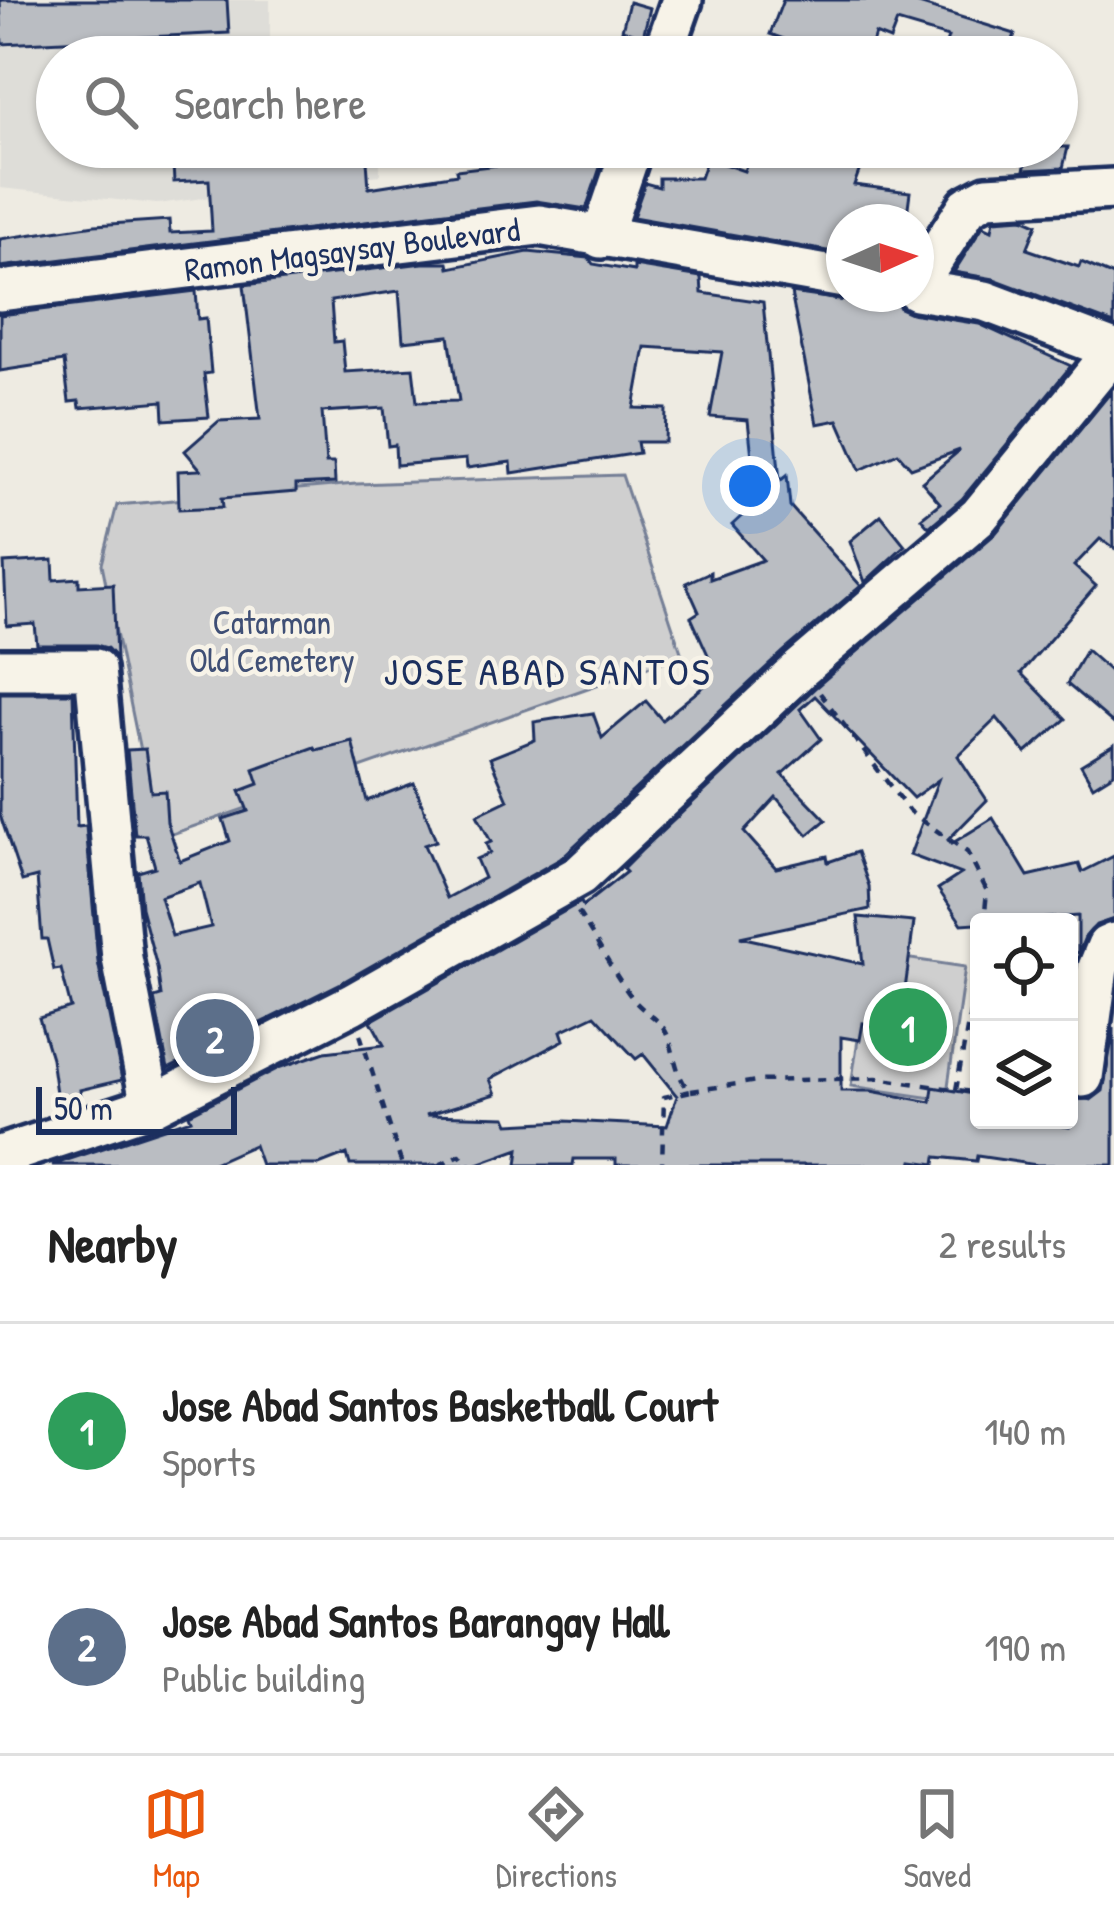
<!DOCTYPE html>
<style>
:root{--surface:#fff;--page:#f6f6f6;--text:#222;--muted:#767676;--line:#e0e0e0;--accent:#ea580c}
body{margin:0;font-family:"Patrick Hand",sans-serif;background:var(--page);color:var(--text)}
.controls{position:absolute;right:36px;bottom:36px;display:grid;overflow:hidden;border-radius:12px;box-shadow:0 3px 9px #0004}
.controls button{width:108px;height:108px;display:grid;place-items:center;padding:0;border:0;border-bottom:3px solid var(--line);background:var(--surface);color:var(--text);font:60px sans-serif}
.compass{position:absolute;left:826px;top:204px;width:108px;height:108px;border-radius:50%;background:var(--surface);box-shadow:0 3px 9px #0004;rotate:87deg}
.scale{position:absolute;left:36px;bottom:30px;width:201px;box-sizing:border-box;padding-left:12px;border:6px solid #1b2f5e;border-top:0;font-size:33px;line-height:42px;white-space:nowrap;color:#1b2f5e;-webkit-text-stroke:9px #f7f3e8;paint-order:stroke}
.you{position:absolute;left:750px;top:486px;width:42px;height:42px;margin:-30px;border:9px solid #fff;border-radius:50%;background:#1a73e8;box-shadow:0 0 0 18px #1a73e833}
.badge{display:grid;place-items:center;width:78px;height:78px;border-radius:50%;background:var(--accent);color:#fff;font-size:39px;font-weight:700}
.pin{position:absolute;translate:-50% -50%;border:6px solid #fff;box-shadow:0 3px 12px #0006}
.list{margin:0;padding:0;list-style:none}
h2{display:flex;justify-content:space-between;align-items:center;height:156px;margin:0;padding:0 48px;font-size:51px}
h2 small{font-size:39px;font-weight:400;color:var(--muted)}
.list li{display:grid;grid-template-columns:78px 1fr auto;gap:36px;align-items:center;box-sizing:border-box;height:216px;padding:0 48px;border-top:3px solid var(--line)}
.list b{display:block;font-size:45px;white-space:nowrap}
.list p{margin:0;font-size:39px;white-space:nowrap;color:var(--muted)}
.list em{font-size:39px;font-style:normal;color:var(--muted)}
.icon{flex:none;width:66px;height:66px;fill:none;stroke:currentColor;stroke-width:2;stroke-linecap:round;stroke-linejoin:round}
.map{position:relative;flex:none;width:1114px;height:1165px;overflow:hidden}
.search{position:absolute;background:var(--surface);box-shadow:0 3px 9px #0004;left:36px;right:36px;top:36px;height:132px;display:flex;align-items:center;gap:30px;box-sizing:border-box;padding:0 42px;border-radius:66px;color:var(--muted);font-size:45px}
.sheet{height:588px;background:var(--surface)}
nav{display:flex;justify-content:space-around;align-items:center;box-sizing:border-box;height:168px;border-top:3px solid var(--line);background:var(--surface);font-size:33px;color:var(--muted)}
nav a{display:grid;justify-items:center;gap:6px}
nav .on{color:var(--accent)}
.map>svg:first-child{display:block}
.built{fill:#deddd8}
.green{fill:#cfcfcf;stroke:#757f96;stroke-width:3}
.building{fill:#babdc2;stroke:#1b2f5e;stroke-width:3;fill-rule:evenodd}
.lines{fill:none;stroke-linecap:round;stroke-linejoin:round}
.minor-casing{stroke:#1b2f5e;stroke-width:48}
.path{stroke:#1b2f5e;stroke-width:4.5;stroke-dasharray:9 9;stroke-linecap:butt}
.minor{stroke:#f7f3e8;stroke-width:39}
.labels{text-anchor:middle;stroke-width:9;stroke-linejoin:round;paint-order:stroke}
.street-label{font-size:33px;fill:#1b2f5e;stroke:#f7f3e8}
.park-label{font-size:33px;fill:#3f4f75;stroke:#f7f3e8}
.quarter-label{font-size:39px;letter-spacing:3px;fill:#1b2f5e;stroke:#f7f3e8}
</style>
<div class="map">
<svg width="1114" height="1165" viewBox="0 0 1114 1165">
<rect width="100%" height="100%" fill="#eeebe2"/>
<filter id="ink" filterUnits="userSpaceOnUse"><feTurbulence type="fractalNoise" baseFrequency=".00833" numOctaves="2"/><feDisplacementMap in="SourceGraphic" scale="24" xChannelSelector="R" yChannelSelector="G"/><feConvolveMatrix kernelMatrix="1 2 1 2 8 2 1 2 1" color-interpolation-filters="sRGB"/></filter>
<g filter="url(#ink)">
<polygon class="built" points="0,0 270,0 270,57 57,57 57,147 380,147 380,175 157,204 0,188"/>
<g class="green">
<polygon points="622,475 682,655 158,839 102,564 117,505 356,484"/>
<polygon points="871,953 965,967 946,1100 851,1086"/>
</g>
<g class="building">
<polygon points="0,0 227,0 229,33 2,44"/>
<polygon points="783,0 906,0 1015,34 1007,57 942,57 948,37 897,22 890,40 875,34 868,57 827,57 782,43 784,39 770,34"/>
<polygon points="629,2 650,8 643,36 622,30"/>
<polygon points="172,147 366,147 369,188 457,174 456,170 548,159 551,147 607,147 586,209 536,201 0,267 0,239 95,225 169,220 170,233 212,231 209,180 174,182"/>
<polygon points="752,147 774,147 804,157 808,149 834,161 840,147 868,147 854,185 910,192 906,222 844,222 844,254 633,217 645,183 659,187 659,178 700,178 707,158 744,171"/>
<polygon points="1030,147 1068,147 1063,168 1024,170"/>
<polygon points="1023,218 1037,224 1027,249 1079,267 1081,262 1114,276 1114,324 994,279 954,272 983,226 992,230 994,220"/>
<path d="M528,252L589,258L593,264L634,271V266L701,277L702,293L763,302L780,481L787,475L790,506L861,586L784,651L560,859L341,983L168,1069L154,998L161,996L157,967L141,908L138,872L155,867L146,835H135L127,750L145,749L151,792L165,791L167,822L180,861L230,841L223,819L248,811L240,791L259,784L254,769L314,747L316,750L352,741L367,801L414,783L436,841L424,845L447,898L484,878L476,859L490,853L486,844L491,842L477,815L508,800L490,758L535,740L534,722L593,713L602,738L646,701L662,720L713,679L701,663L709,657L691,617L699,612L686,583L710,572V579L763,560L732,525L769,491L756,493L748,420L710,417L722,352L645,347L634,408L666,409L665,442H637L639,453L512,473L511,462L467,468L466,459L396,465L395,445L388,446L384,408L322,412L326,463H334L335,483L296,485V492L222,498L223,507L179,509L178,471L201,470L185,451L219,421L260,419L244,285L423,263H448L449,268ZM399,291L403,341L449,336L459,401L417,402L413,368L345,372L342,341L334,342L331,301ZM200,883L211,927L172,936L160,897Z"/>
<polygon points="196,291 198,319 206,318 211,373 204,374 209,417 164,420 163,401 80,408 79,401 69,402 64,361 0,371 0,315"/>
<polygon points="791,293 885,306 886,294 893,294 900,308 911,313 979,324 1071,366 962,499 929,527 921,518 940,503 922,482 960,450 911,468 898,453 860,470 838,420 817,424"/>
<path d="M1111,392L1114,548L1100,539L1074,566L1096,586L1021,673L1066,719L1026,753L997,718L958,756L987,800L948,840L951,844L993,818L1028,876L1079,864L1082,872L1114,856V919L1096,925L1085,937L1078,954V916L962,924L938,889L961,874L910,855L938,780L913,798L815,696L800,709L821,739L782,774L826,820L808,835L776,797L744,832L776,868L827,856L828,862L857,852L869,886L870,909L740,937L863,964L858,917L914,922L900,1027L863,1023L860,1040L841,1037V1091H871L931,1102L933,1087L979,1095V1120H1027L1069,1127V1096L1091,1100L1103,1091L1114,1028V1165H1037L977,1156L976,1161L936,1157L935,1164L913,1161L912,1165H616V1159H574L573,1165H517L519,1149L475,1165H350L347,1154L319,1165H261L254,1145L209,1165H52L191,1119L189,1114L281,1067L325,1052L384,1045L371,1021L581,902L583,906L626,872L623,869L641,851L816,687L995,534ZM595,1015L636,1059L643,1054L677,1096L667,1126L565,1121L509,1124L506,1117L426,1115L496,1094L490,1079L564,1040L561,1031Z"/>
<polygon points="881,515 905,545 865,582 850,541"/>
<polygon points="53,560 54,580 79,578 79,586 113,584 116,658 107,648 96,645 37,645 35,624 7,626 4,563"/>
<polygon points="1086,650 1114,675 1114,724 1067,684"/>
<polygon points="0,693 73,693 77,827 86,826 98,962 122,1080 80,1090 81,1096 57,1100 51,1058 39,1018 71,1008 61,969 54,970 47,939 42,939 37,877 22,881 0,815"/>
<polygon points="1114,745 1114,773 1093,786 1081,765"/>
</g>
<g class="lines">
<g class="minor-casing">
<g id="minor">
<polyline points="662,57 682,0"/>
<polyline points="601,238 632,147"/>
<polyline points="916,286 968,206 987,196 1114,189"/>
<polyline points="916,290 985,301 1114,350"/>
<polyline points="0,291 539,225 844,278"/>
<polyline points="0,669 95,669 122,958 151,1106"/>
<polyline points="1083,1077 1098,968 1107,946 1114,943"/>
<polyline points="0,1156 151,1106 352,1004 580,875 800,669 979,516 1114,351"/>
</g>
</g>
<g class="path">
<polyline points="820,693 909,811 967,852 987,891 984,922"/>
<path d="M578,912C597,941 611,970 633,999C643,1012 658,1017 666,1032C675,1049 675,1079 691,1091L664,1097L662,1165"/>
<polyline points="360,1034 402,1165"/>
<polyline points="956,1090 979,963"/>
<polyline points="691,1091 757,1081 877,1078 979,1093"/>
<polyline points="439,1165 460,1155 467,1165"/>
</g>
<use href="#minor" class="minor"/>
</g>
</g>
<g class="labels">
<g class="street-label">
<text transform="translate(352 249) rotate(-7)" y="12">Ramon Magsaysay Boulevard</text>
</g>
<g class="park-label">
<text x="272" y="634">Catarman<tspan x="272" dy="38">Old Cemetery</tspan></text>
</g>
<g class="quarter-label">
<text x="548" y="685">JOSE ABAD SANTOS</text>
</g>
</g>
</svg>
<div class="controls">
<button><svg class="icon" aria-label="locate" viewBox="0 0 24 24"><circle cx="12" cy="12" r="6"/><path d="M12 2v4M12 18v4M2 12h4M18 12h4"/></svg></button>
<button><svg class="icon" aria-label="layers" viewBox="0 0 24 24"><path d="M12 4l9 5-9 5-9-5zM3 14l9 5 9-5"/></svg></button>
</div>
<svg class="compass" viewBox="-18 -18 36 36"><path d="M0-13l5 13h-10z" fill="#e53935"/><path d="M0 13l5-13h-10z" fill="#767676"/></svg>
<div class="scale">50 m</div>
<div class="you"></div>
<div class="pin badge" style="left:908px;top:1027px;background:#2e9e5b">1</div>
<div class="pin badge" style="left:215px;top:1038px;background:#5c6f8a">2</div>
<div class="search"><svg class="icon" aria-label="search" viewBox="0 0 24 24"><circle cx="10" cy="10" r="6"/><path d="M15 15l6 6"/></svg>Search here</div>
</div>
<section class="sheet">
<h2>Nearby<small>2 results</small></h2>
<ul class="list">
<li><span class="badge" style="background:#2e9e5b">1</span><div><b>Jose Abad Santos Basketball Court</b><p>Sports</p></div><em>140 m</em></li>
<li><span class="badge" style="background:#5c6f8a">2</span><div><b>Jose Abad Santos Barangay Hall</b><p>Public building</p></div><em>190 m</em></li>
</ul>
</section>
<nav>
<a class="on"><svg class="icon" aria-label="map" viewBox="0 0 24 24"><path d="M3 6l6-2 6 2 6-2v14l-6 2-6-2-6 2zM9 4v14M15 6v14"/></svg>Map</a>
<a><svg class="icon" aria-label="directions" viewBox="0 0 24 24"><path d="M12 3l9 9-9 9-9-9zM9 14v-3h6M13 9l2 2-2 2"/></svg>Directions</a>
<a><svg class="icon" aria-label="saved" viewBox="0 0 24 24"><path d="M7 4h10v16l-5-4-5 4z"/></svg>Saved</a>
</nav>
